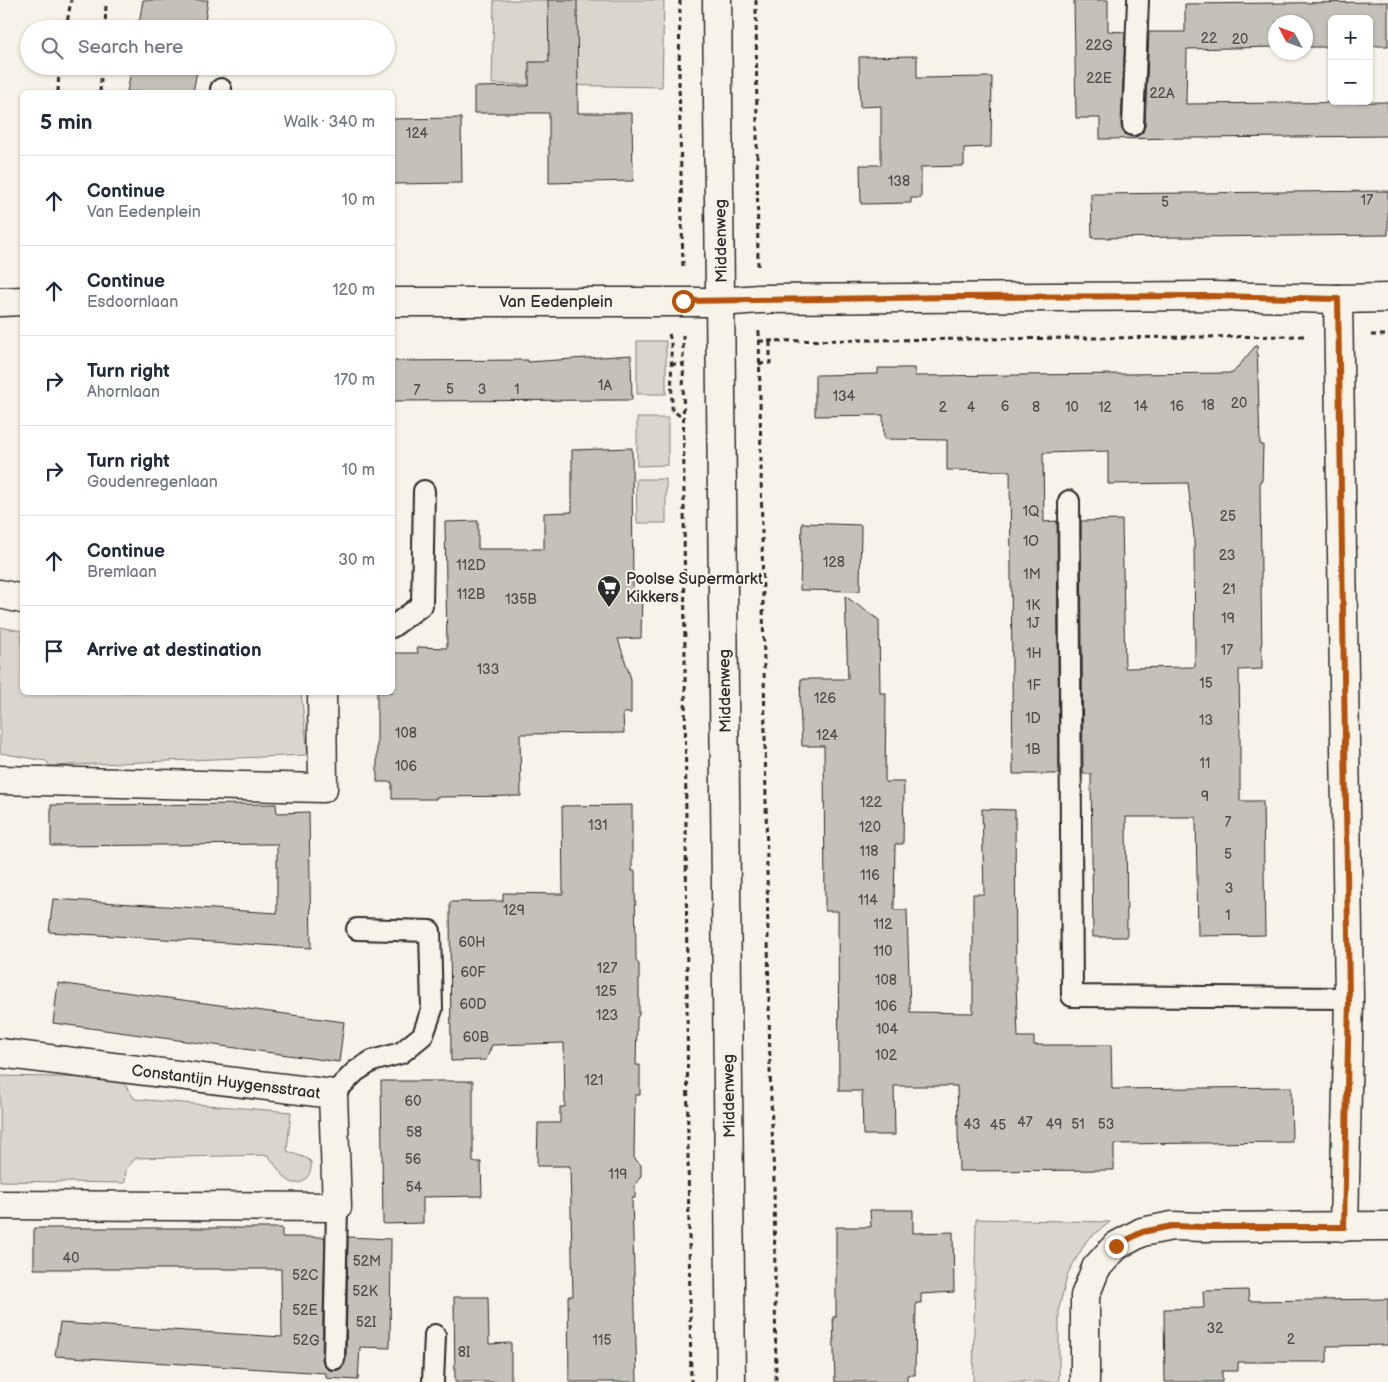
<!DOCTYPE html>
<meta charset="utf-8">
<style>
:root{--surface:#fff;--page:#f2f2f3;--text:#1f2937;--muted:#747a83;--line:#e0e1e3}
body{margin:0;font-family:"Balsamiq Sans",sans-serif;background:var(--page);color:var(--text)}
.controls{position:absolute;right:15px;top:15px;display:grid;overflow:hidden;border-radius:8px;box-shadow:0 1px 4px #0004}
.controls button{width:45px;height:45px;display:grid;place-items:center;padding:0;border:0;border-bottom:1px solid var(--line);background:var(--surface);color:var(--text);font:25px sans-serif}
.compass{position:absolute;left:1268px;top:15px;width:45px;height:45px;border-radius:50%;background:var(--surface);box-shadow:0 1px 4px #0004;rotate:311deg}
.stop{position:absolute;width:15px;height:15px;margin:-11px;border:4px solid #b45309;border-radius:50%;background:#fff}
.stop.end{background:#b45309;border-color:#fff;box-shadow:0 1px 5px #0008}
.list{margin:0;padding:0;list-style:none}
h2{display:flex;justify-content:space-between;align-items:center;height:65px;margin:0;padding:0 20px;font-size:21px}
h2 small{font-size:16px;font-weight:400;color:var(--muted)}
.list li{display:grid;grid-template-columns:32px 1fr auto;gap:15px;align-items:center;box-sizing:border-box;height:90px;padding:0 20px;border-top:1px solid var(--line)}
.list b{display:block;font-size:19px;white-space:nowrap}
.list p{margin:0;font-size:16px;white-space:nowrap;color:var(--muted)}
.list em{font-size:16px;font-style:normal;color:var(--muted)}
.icon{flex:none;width:28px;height:28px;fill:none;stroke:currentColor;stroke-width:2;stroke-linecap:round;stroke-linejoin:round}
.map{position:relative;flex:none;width:1388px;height:1382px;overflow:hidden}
.search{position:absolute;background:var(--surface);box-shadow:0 1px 4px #0004;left:20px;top:20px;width:375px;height:55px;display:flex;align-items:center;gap:12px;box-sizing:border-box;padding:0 18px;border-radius:28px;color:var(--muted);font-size:19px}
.panel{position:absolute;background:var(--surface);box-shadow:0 1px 4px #0004;left:20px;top:90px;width:375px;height:605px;border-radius:8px}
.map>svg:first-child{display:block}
.green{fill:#dad6cc;stroke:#82807c}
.building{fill:#c4c1b9;stroke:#2b2b2b}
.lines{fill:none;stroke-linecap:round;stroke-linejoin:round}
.lane-casing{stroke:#2b2b2b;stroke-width:24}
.street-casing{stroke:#2b2b2b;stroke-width:31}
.secondary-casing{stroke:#2b2b2b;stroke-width:31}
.path{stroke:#2b2b2b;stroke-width:3;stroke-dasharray:5 4;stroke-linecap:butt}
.lane{stroke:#f7f3e8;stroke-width:20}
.street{stroke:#f7f3e8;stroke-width:28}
.secondary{stroke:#f7f3e8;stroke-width:28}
.route{stroke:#b45309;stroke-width:6}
.labels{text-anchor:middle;stroke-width:4;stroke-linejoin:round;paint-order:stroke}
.number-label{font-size:14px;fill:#51504e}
.street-label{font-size:16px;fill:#2b2b2b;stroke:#f7f3e8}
.poi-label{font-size:16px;fill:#2b2b2b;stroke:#f7f3e8;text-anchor:start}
</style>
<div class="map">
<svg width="1388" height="1382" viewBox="0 0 1388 1382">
<rect width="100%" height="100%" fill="#f7f3e8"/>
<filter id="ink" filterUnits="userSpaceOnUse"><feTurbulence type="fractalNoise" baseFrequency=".02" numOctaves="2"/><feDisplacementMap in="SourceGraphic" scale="10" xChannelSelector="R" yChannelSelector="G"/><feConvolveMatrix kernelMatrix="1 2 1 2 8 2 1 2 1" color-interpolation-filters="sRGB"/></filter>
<g filter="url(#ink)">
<g class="green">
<polygon points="494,0 664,0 662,87 492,84"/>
<rect x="637" y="341" width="29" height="53"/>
<polygon points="637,418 668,418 668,465 637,466"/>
<polygon points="636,479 666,479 666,523 637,523"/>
<polygon points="0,627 22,631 22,692 301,693 308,755 50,766 46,761 0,753"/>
<path d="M0,1076L120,1078L135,1099L291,1112L287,1151L308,1159L311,1162C313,1174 302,1189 289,1181C281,1175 274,1163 268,1155L136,1158L126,1169L125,1183L0,1181Z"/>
<polygon points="976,1219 1110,1222 1087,1240 1068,1273 1059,1308 1059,1382 973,1382"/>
</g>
<g class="building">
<polygon points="143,0 208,0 204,29 138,29"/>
<polygon points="548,0 577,0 578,113 632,113 633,181 549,183 549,113 474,113 474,87 529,86 529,62 549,62"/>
<polygon points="1074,0 1108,0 1108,31 1125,32 1121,125 1122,130 1126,135 1133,137 1138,136 1143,132 1145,125 1149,32 1185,32 1185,4 1388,2 1388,46 1369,46 1369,19 1332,19 1332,47 1306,47 1306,22 1276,22 1276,47 1187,49 1186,104 1388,102 1388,136 1100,139 1100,118 1076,118"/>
<polygon points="917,56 917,78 992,77 991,147 964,148 964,166 921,167 921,198 911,198 911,203 861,204 860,165 881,165 881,106 860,107 859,57"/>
<polygon points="132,66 198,66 193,92 127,92"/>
<polygon points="461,118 462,183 392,184 392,119"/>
<polygon points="1388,191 1388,235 1092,238 1091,194"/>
<polygon points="1257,344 1260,444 1263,445 1262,481 1260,481 1262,669 1239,670 1240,735 1240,801 1263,801 1265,935 1198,936 1196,817 1126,817 1127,937 1093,937 1091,774 1083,774 1081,521 1122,520 1125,668 1195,667 1194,536 1188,483 1108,484 1108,451 1043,453 1044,522 1057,521 1059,774 1013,774 1010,471 947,470 947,440 884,439 883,415 815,416 815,375 878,374 878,368 914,368 915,376 1233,373"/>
<polygon points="631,355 632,400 392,401 392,361 528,360 528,362"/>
<polygon points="632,448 633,593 642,593 641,638 618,639 631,679 631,713 623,713 624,733 520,734 521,796 436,797 436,799 392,799 392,782 377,782 377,692 392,692 392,653 418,653 417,647 447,648 445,522 478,521 478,549 544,549 544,513 572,512 572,450"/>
<polygon points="802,523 861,525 860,591 800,590"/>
<polygon points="845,596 879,620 880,693 886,693 885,782 904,782 903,844 895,844 894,910 907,910 910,1012 973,1013 973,894 984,894 982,809 1015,810 1016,983 1018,1037 1034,1037 1034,1045 1111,1045 1112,1089 1291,1087 1292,1142 1114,1144 1114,1170 959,1171 957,1086 894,1086 895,1135 863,1135 862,1091 839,1091 838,911 825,911 824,746 802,746 800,703 801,679 848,679"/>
<polygon points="276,804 277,813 309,812 311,948 49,932 53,899 277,913 277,844 51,846 51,805"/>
<polygon points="632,805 632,871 635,871 636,961 639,964 639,1015 637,1018 636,1065 640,1065 640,1095 635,1095 634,1158 641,1165 641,1176 635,1185 635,1198 632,1198 637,1382 569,1382 568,1296 573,1296 570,1166 537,1166 538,1123 560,1123 560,1107 565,1107 564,1043 492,1045 486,1060 451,1061 450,902 503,901 503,893 563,894 562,806"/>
<polygon points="58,983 344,1022 339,1062 53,1023"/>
<polygon points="381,1081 473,1081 473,1162 481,1162 482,1196 423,1197 423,1223 383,1224"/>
<polygon points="870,1210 913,1210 913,1233 953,1232 954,1292 921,1294 921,1303 916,1303 915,1375 907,1375 907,1382 835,1382 833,1317 836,1317 836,1227 871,1227"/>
<polygon points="34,1228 282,1228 282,1237 325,1237 322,1359 324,1365 327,1369 333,1371 340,1369 344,1365 346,1359 348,1237 391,1239 390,1348 360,1347 358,1380 326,1378 326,1373 55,1356 60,1323 282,1337 281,1269 34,1269"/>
<polygon points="1248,1290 1249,1301 1388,1299 1388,1345 1327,1346 1327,1362 1238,1362 1238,1371 1222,1371 1222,1382 1165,1382 1164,1309 1204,1308 1203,1291"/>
<polygon points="454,1297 488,1297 489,1344 511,1343 511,1382 455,1382"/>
</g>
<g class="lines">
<g class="lane-casing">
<g id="lane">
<polyline points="221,92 221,89"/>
<polyline points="1133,125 1138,0"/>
<polyline points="1069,501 1072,996 1349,998"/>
<polyline points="392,627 422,605 424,491"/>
<polyline points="333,1094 356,1071 372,1061 401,1053 423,1035 432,1009 430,931 357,929"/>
<polyline points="334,1359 337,1207"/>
<polyline points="433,1382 435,1335"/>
</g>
</g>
<g class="street-casing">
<g id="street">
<polyline points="1338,299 1349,998 1344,1227"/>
<polyline points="0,302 22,301"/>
<polyline points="392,302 720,302 759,299 1212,296 1338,299 1388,298"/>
<polyline points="0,594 22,599"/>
<polyline points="0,780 323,788 322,692"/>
<polyline points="0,1053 333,1094 337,1207 0,1205"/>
<polyline points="1085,1382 1085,1296 1096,1268 1116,1246 1142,1232 1172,1226 1204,1227 1388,1226"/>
</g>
</g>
<g class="secondary-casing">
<polyline id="secondary" points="717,0 731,1382"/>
</g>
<g class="path">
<polyline points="680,0 679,80 683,269"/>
<polyline points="756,0 758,267"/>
<polyline points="66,29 71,0"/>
<polyline points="105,29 106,4"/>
<polyline points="58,92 59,66"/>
<polyline points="100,92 102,66"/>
<polyline points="759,331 770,1070 774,1181 776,1382"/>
<polyline points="669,334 671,341 672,410 683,418"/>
<polyline points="683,335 688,1156 691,1382"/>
<polyline points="1371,335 1388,335"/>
<polyline points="759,341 1307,336"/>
<polyline points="671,364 683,364"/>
<polyline points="759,364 770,363 770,340"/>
</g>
<use href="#lane" class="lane"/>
<use href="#street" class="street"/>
<use href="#secondary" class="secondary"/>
</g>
</g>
<g class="lines" filter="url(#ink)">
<polyline class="route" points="683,301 954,297 1212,296 1338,299 1349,998 1344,1227 1204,1227 1172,1226 1142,1232 1116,1246"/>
</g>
<defs>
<g id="supermarket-pin" transform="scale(1.25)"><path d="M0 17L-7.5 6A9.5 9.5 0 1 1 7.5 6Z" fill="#2b2b2b" stroke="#f7f3e8"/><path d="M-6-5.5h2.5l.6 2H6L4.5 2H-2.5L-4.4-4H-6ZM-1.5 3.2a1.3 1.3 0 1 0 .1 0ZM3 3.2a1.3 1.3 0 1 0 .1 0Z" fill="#fff"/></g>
</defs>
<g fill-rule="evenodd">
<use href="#supermarket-pin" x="609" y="587"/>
</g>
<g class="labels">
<g class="number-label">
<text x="1209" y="43">22</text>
<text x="1240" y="44">20</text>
<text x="1099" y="50">22G</text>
<text x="1099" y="83">22E</text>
<text x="1162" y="98">22A</text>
<text x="417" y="138">124</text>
<text x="899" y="186">138</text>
<text x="1367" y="205">17</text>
<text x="1165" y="207">5</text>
<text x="605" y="390">1A</text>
<text x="450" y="394">5</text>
<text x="482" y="394">3</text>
<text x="517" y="394">1</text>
<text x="417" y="395">7</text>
<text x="844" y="401">134</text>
<text x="1239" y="408">20</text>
<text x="1208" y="410">18</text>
<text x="1005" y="411">6</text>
<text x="1141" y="411">14</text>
<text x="1177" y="411">16</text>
<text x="943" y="412">2</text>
<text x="971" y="412">4</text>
<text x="1036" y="412">8</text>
<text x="1072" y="412">10</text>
<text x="1105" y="412">12</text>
<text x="1031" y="516">1Q</text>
<text x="1228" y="521">25</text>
<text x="1031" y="546">1O</text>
<text x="1227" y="560">23</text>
<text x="834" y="567">128</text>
<text x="471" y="570">112D</text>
<text x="1032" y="579">1M</text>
<text x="1229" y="594">21</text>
<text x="471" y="599">112B</text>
<text x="521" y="604">135B</text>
<text x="1033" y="610">1K</text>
<text x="1228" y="623">19</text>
<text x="1033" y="628">1J</text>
<text x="1227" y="655">17</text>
<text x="1034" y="658">1H</text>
<text x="488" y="674">133</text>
<text x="1206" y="688">15</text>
<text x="1034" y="690">1F</text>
<text x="825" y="703">126</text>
<text x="1033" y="723">1D</text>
<text x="1206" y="725">13</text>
<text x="406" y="738">108</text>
<text x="827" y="740">124</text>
<text x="1033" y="754">1B</text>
<text x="1205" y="768">11</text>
<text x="406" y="771">106</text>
<text x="1205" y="801">9</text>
<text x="871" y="807">122</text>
<text x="1228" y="827">7</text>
<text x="598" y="830">131</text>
<text x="870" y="832">120</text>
<text x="869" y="856">118</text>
<text x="1228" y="859">5</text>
<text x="870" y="880">116</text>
<text x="1229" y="893">3</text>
<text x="868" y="905">114</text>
<text x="514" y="915">129</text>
<text x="1228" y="920">1</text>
<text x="883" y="929">112</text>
<text x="472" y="947">60H</text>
<text x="883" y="956">110</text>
<text x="607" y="973">127</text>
<text x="473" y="977">60F</text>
<text x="886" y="985">108</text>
<text x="606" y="996">125</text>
<text x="473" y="1009">60D</text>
<text x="886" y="1011">106</text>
<text x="607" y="1020">123</text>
<text x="887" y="1034">104</text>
<text x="476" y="1042">60B</text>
<text x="886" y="1060">102</text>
<text x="594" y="1085">121</text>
<text x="413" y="1106">60</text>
<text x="1025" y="1127">47</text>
<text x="972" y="1129">43</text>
<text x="1054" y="1129">49</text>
<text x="1078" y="1129">51</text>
<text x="1106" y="1129">53</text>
<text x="998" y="1130">45</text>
<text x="414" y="1137">58</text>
<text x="413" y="1164">56</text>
<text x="618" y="1179">119</text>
<text x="414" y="1192">54</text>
<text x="71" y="1263">40</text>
<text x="367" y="1266">52M</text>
<text x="305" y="1280">52C</text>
<text x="365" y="1296">52K</text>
<text x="305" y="1315">52E</text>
<text x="366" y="1327">52I</text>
<text x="1215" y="1333">32</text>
<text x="1291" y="1344">2</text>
<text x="306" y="1345">52G</text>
<text x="602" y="1345">115</text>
<text x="464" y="1357">8I</text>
</g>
<g class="street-label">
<text transform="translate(720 241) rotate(-91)" y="6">Middenweg</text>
<text x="556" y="307">Van Eedenplein</text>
<text transform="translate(724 691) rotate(-91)" y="6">Middenweg</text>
<text transform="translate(226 1081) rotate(7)" y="6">Constantijn Huygensstraat</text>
<text transform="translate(728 1096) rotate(-91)" y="6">Middenweg</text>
</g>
<g class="poi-label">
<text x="626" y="584">Poolse Supermarkt<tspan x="626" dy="18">Kikkers</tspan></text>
</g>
</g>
</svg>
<div class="controls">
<button>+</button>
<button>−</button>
</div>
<svg class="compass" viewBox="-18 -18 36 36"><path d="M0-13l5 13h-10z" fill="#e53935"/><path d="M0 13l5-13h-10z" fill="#747a83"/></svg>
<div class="stop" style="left:683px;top:301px"></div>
<div class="stop end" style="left:1116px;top:1246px"></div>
<div class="search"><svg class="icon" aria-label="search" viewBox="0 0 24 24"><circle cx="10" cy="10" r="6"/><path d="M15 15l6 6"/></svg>Search here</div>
<section class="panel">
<h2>5 min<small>Walk · 340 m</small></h2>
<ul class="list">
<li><svg class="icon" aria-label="ahead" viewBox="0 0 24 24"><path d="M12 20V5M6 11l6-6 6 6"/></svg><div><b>Continue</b><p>Van Eedenplein</p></div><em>10 m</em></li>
<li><svg class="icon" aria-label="ahead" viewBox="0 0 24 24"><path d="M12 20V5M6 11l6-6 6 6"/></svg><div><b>Continue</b><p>Esdoornlaan</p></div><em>120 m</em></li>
<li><svg class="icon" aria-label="right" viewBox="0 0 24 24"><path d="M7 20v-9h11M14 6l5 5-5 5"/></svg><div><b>Turn right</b><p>Ahornlaan</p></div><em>170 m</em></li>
<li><svg class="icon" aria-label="right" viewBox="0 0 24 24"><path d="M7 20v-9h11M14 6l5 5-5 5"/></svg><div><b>Turn right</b><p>Goudenregenlaan</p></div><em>10 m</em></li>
<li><svg class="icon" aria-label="ahead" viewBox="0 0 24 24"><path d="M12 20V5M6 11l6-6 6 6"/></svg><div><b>Continue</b><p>Bremlaan</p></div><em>30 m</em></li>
<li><svg class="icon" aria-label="arrive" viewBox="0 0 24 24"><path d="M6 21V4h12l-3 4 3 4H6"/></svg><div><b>Arrive at destination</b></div></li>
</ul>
</section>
</div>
